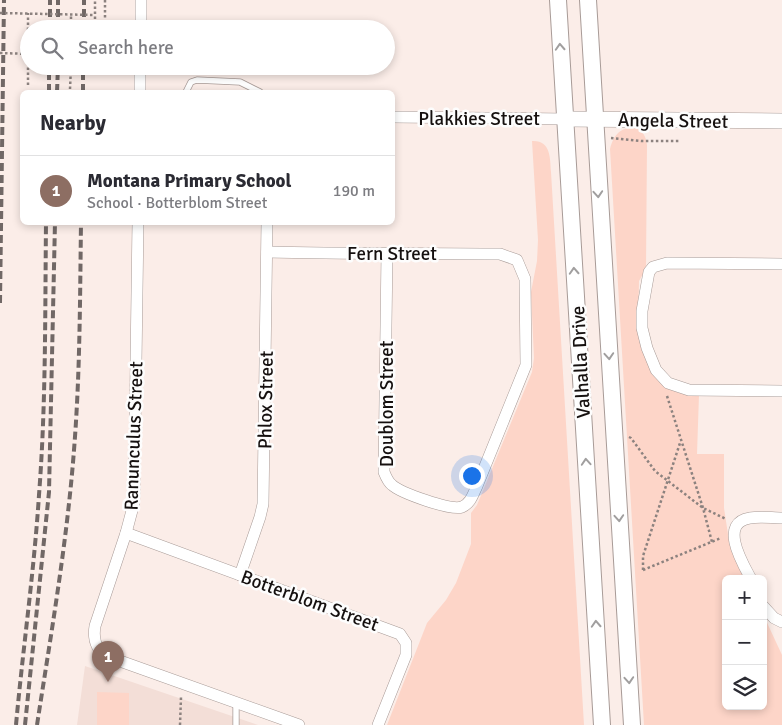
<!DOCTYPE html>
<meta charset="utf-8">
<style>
:root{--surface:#fff;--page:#f7f7f7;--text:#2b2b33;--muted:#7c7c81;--line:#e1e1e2;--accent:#db2777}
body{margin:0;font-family:Signika,sans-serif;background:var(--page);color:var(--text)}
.controls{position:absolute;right:15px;bottom:15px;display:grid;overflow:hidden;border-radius:8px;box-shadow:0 2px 8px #0003}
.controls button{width:45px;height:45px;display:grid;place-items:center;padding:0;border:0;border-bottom:1px solid var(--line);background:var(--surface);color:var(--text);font:25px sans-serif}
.you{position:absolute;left:471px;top:475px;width:18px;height:18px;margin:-12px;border:4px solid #fff;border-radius:50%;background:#1a73e8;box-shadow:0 0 0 8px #1a73e833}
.badge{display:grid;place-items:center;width:32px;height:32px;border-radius:50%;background:var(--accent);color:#fff;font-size:16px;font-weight:700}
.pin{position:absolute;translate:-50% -41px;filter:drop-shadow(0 1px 2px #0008)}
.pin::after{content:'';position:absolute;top:26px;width:18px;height:15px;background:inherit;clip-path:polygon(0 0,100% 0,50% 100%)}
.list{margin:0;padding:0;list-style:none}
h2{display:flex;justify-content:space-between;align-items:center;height:65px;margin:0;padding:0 20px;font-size:21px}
h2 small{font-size:16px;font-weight:400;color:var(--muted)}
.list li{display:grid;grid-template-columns:32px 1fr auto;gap:15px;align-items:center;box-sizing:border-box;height:70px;padding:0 20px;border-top:1px solid var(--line)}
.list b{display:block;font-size:19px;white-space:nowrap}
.list p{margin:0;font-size:16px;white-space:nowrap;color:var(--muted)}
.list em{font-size:16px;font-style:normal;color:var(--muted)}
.icon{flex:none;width:28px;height:28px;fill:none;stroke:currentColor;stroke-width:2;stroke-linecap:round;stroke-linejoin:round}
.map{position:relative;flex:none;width:782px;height:725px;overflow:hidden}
.search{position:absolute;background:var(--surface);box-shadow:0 2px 8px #0003;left:20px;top:20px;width:375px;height:55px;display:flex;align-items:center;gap:12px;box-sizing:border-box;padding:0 18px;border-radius:28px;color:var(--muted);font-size:19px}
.panel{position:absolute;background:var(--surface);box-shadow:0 2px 8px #0003;left:20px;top:90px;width:375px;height:135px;border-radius:8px}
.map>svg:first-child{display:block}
.built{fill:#f3ded7}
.green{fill:#fdd5c8}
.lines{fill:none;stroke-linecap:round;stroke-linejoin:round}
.service-casing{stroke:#a89b97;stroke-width:7}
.minor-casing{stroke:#a89b97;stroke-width:12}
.tertiary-casing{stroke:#a89b97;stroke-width:16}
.secondary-casing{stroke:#a89b97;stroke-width:18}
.path{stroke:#8c827f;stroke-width:2.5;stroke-dasharray:2.5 2.5;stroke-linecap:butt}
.service{stroke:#fff;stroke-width:5.5}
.minor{stroke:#fff;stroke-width:11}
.tertiary{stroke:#fff;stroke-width:15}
.secondary{stroke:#fff;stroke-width:16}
.rail{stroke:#716866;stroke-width:4;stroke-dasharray:8 4;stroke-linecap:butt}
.path-bridge{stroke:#8c827f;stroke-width:2.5;stroke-dasharray:2.5 2.5;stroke-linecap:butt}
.oneway{stroke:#a19f9f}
.labels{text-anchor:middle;stroke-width:5;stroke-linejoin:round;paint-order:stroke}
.street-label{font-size:19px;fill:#15100f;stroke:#fdfdfd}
</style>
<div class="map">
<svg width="782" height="725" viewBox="0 0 782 725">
<rect width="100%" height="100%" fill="#fbede8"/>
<polygon class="built" points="85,666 258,725 77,725"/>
<g class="green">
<path d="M635,127C643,131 646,136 647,145L646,269L639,281L638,333L666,387L679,393L699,395L697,454H724V508L729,541L747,579H726V706H763V614L782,655V725H644L610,149C614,134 620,128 635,127Z"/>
<path d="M532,141C551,140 550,158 551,172L584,725H387L427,623L446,600L456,583L471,544V513L477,505L532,372L534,358L531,292L537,261L538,240Z"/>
<polygon points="97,692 129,693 129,725 97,725"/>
</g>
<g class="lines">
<g class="service-casing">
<g id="service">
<polyline points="186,92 191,82 197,80 240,82 260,92"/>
<polyline points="236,725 236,703"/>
</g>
</g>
<g class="minor-casing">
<g id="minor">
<polyline points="141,29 141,0"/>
<polyline points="140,92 140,66"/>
<polyline points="392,117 565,119"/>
<path d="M138,222L134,503L126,533L95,626C93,638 95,648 106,656L299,725"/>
<path d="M267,252C344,254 422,253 500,254L517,260L525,279L526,365L477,486C473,494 471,503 462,507C451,511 401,493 392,485C388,482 386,477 384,472L387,253"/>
<polyline points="782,264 667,263 653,267 649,272 642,311 642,328 647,348 656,370 668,383 689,390 782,391"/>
<polyline points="126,533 400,634 406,643 406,655 378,725"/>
<polyline points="240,575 260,517 263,504 267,222"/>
<path d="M751,579C743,564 718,523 750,518C760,516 772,518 782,518"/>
<polyline points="763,606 774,618 782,622"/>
</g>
</g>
<g class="tertiary-casing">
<polyline id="tertiary" points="565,119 782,121"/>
</g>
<g class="secondary-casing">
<g id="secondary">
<polyline points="558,0 602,725"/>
<polyline points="588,0 632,725"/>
</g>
</g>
<g class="path">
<polyline points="105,0 105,29"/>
<polyline points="105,22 128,23"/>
<polyline points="71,29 71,14"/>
<polyline points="95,29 95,0"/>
<polyline points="28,85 28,13"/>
<polyline points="70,89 71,66"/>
<polyline points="611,138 641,141 680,141"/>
<polyline points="667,396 703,508 712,542"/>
<polyline points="629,437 631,438 655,471 703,508 726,519"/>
<polyline points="643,570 643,556 680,443"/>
<polyline points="643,570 721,538"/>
<polyline points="180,725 181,697"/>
</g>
<use href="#service" class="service"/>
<use href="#minor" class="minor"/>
<use href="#tertiary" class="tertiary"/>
<use href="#secondary" class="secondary"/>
<g class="rail">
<polyline points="50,29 50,0"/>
<polyline points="58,29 58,0"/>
<polyline points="84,29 84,0"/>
<polyline points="49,92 49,66"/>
<polyline points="57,92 58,66"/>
<polyline points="83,92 83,66"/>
<polyline points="0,303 4,0"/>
<path d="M16,725C23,648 34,572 39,495C46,404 45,313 46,222"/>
<polyline points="25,725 49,492 55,222"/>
<path d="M37,725C51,634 67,542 74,450C80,375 80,298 81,222"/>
</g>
<g class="path-bridge">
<polyline points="0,13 95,15"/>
<polyline points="0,53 29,54"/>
</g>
</g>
<defs><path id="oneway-chevron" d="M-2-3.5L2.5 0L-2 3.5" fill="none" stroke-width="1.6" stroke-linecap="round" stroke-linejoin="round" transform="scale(1.25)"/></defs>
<g class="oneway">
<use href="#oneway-chevron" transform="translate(560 47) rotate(-93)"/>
<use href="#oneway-chevron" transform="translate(598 194) rotate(86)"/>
<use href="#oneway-chevron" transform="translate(574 271) rotate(-93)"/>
<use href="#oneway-chevron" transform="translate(609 356) rotate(86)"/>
<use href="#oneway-chevron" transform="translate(586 462) rotate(-94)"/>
<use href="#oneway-chevron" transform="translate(619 518) rotate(86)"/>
<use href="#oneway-chevron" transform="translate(596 624) rotate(-93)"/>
<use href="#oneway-chevron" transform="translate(629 680) rotate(86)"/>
</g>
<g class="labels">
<g class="street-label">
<text x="479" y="125">Plakkies Street</text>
<text transform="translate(673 120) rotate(1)" y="7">Angela Street</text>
<text x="392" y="260">Fern Street</text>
<text transform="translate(580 362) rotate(-93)" y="7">Valhalla Drive</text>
<text transform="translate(265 400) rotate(-89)" y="7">Phlox Street</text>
<text transform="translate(386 404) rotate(-90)" y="7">Doublom Street</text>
<text transform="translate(133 436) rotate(-88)" y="7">Ranunculus Street</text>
<text transform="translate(310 600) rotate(20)" y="7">Botterblom Street</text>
</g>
</g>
</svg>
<div class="controls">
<button>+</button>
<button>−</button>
<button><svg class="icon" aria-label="layers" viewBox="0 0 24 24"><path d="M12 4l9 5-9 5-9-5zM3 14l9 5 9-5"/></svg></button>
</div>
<div class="you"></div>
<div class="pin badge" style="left:108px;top:682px;background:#8d6e63">1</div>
<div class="search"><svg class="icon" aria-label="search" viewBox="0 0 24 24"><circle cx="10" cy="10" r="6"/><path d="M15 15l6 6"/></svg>Search here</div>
<section class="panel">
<h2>Nearby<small></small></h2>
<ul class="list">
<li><span class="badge" style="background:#8d6e63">1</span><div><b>Montana Primary School</b><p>School · Botterblom Street</p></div><em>190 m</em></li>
</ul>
</section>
</div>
